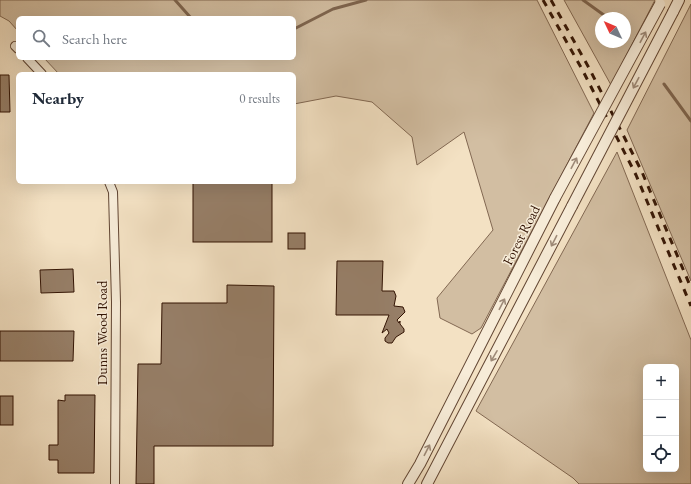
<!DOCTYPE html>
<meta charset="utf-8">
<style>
:root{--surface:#fff;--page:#f6f6f7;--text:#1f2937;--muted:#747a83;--line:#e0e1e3}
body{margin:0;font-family:"EB Garamond",serif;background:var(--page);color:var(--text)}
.controls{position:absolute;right:12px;bottom:12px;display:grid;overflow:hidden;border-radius:6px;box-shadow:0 4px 16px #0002}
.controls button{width:36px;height:36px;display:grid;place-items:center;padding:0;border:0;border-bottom:1px solid var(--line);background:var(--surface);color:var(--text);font:20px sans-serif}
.compass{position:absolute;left:595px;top:12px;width:36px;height:36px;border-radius:50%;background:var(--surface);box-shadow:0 4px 16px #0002;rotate:314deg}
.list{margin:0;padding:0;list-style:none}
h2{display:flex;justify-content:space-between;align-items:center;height:52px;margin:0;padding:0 16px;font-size:17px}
h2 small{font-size:13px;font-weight:400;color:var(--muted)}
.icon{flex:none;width:22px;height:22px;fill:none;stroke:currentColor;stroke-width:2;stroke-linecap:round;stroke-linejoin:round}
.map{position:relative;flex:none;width:691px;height:484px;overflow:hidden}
.search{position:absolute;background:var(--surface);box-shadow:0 4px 16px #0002;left:16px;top:16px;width:280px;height:44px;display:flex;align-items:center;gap:10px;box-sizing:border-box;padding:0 14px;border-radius:6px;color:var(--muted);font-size:15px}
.panel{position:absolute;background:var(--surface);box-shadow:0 4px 16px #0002;left:16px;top:72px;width:280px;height:112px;border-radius:6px}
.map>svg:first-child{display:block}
.green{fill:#d2bea2;stroke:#826852;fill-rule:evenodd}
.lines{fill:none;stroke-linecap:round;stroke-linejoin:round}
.stream{stroke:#7e654f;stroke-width:3}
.building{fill:#967e67;stroke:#321303}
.minor-casing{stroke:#624633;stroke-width:10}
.tertiary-casing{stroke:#624633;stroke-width:12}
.minor{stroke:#f7ecd8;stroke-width:8}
.tertiary{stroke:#f7ecd8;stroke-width:10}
.rail{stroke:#321303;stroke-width:3;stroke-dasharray:7 7;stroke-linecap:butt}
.tertiary-bridge-casing{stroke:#624633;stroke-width:12;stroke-linecap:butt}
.tertiary-bridge{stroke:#f7ecd8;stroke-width:10}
.oneway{stroke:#9e8a78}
.labels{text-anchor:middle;stroke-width:3;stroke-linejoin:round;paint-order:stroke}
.street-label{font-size:14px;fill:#321303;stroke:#f7ecd8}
</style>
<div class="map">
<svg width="691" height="484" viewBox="0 0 691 484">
<rect width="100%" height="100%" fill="#f3e1c3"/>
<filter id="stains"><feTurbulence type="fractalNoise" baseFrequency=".005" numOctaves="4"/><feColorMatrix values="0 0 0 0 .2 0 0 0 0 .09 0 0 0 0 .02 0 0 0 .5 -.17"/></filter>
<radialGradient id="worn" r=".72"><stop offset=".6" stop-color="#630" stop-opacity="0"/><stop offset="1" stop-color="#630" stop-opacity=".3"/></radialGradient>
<g class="green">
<polygon points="0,0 537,0 594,113 481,328 472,334 440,318 437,298 493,230 464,132 417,165 412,137 372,102 336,96 294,104 294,74 59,74 44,58 294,58 294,18 18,18 18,31 9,21 0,16"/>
<path d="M564,0H655L611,85ZM601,18H625V42H601Z"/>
<polygon points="691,4 691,281 627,130"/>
<path d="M617,152L691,340V484H579L573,478L476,411ZM646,367H676V469H646Z"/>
</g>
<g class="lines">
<g class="stream">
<polyline points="175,0 191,18"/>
<polyline points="583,0 608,18"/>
<polyline points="294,29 333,9 366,0"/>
<polyline points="625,30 628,32"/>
<polyline points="664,84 691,121"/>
</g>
</g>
<g class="building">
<polygon points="0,75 9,75 10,112 0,112"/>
<rect x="193" y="182" width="79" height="60"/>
<rect x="288" y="233" width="17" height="16"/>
<polygon points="337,261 383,261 382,291 394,291 396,296 394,306 403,307 405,312 397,320 399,323 400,321 400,324 404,329 404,332 396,337 392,343 388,343 385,341 385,338 389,333 387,329 382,333 389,315 336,315"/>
<polygon points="73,269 74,292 41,293 40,270"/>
<polygon points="227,285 274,286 273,446 154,446 154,484 136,484 138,364 161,364 162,303 227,303"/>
<polygon points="0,331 74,331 73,361 0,361"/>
<polygon points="65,395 95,395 94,473 58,473 58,460 49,460 49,445 58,445 58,400 65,401"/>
<rect x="0" y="396" width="13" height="29"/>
</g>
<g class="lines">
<g class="minor-casing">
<g id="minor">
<polyline points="15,46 18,49"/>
<polyline points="27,58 42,74"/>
<polyline points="109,182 113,192 116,302 115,484"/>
</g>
</g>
<g class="tertiary-casing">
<g id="tertiary">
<polyline points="673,12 679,0"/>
<polyline points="408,484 420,464 555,198"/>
<path d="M427,484C475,391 524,299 572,206"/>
</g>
</g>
<use href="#minor" class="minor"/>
<use href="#tertiary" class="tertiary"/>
<g class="rail">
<polyline points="543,0 583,71 636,175 691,306"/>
<polyline points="551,0 589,68 642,172 691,288"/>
</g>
<g class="tertiary-bridge-casing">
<g id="tertiary-bridge">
<polyline points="555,198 660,4"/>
<polyline points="572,206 673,12"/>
</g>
</g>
<use href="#tertiary-bridge" class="tertiary-bridge"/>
</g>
<defs><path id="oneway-shaft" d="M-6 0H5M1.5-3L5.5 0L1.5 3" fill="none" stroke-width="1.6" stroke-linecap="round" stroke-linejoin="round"/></defs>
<g class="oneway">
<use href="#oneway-shaft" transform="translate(643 37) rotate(-62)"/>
<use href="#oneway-shaft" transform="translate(636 83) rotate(118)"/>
<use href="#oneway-shaft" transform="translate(574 163) rotate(-62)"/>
<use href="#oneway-shaft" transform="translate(554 241) rotate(117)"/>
<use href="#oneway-shaft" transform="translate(502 304) rotate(-63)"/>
<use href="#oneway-shaft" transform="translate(494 356) rotate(120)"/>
<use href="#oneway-shaft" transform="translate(427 450) rotate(-63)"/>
</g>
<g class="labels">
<g class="street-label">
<text transform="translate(521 235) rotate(-63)" y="5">Forest Road</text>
<text transform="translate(102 333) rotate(-90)" y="5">Dunns Wood Road</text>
</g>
</g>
<rect width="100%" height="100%" filter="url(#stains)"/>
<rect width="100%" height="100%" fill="url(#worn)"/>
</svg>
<div class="controls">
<button>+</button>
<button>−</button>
<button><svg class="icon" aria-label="locate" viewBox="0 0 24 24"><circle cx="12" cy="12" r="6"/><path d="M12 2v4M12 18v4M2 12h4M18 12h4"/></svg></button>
</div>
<svg class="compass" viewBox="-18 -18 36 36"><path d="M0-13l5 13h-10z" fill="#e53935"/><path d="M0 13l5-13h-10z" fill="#747a83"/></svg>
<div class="search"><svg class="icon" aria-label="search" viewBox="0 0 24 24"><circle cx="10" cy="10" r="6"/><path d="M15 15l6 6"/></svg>Search here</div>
<section class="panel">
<h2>Nearby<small>0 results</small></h2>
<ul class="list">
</ul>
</section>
</div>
